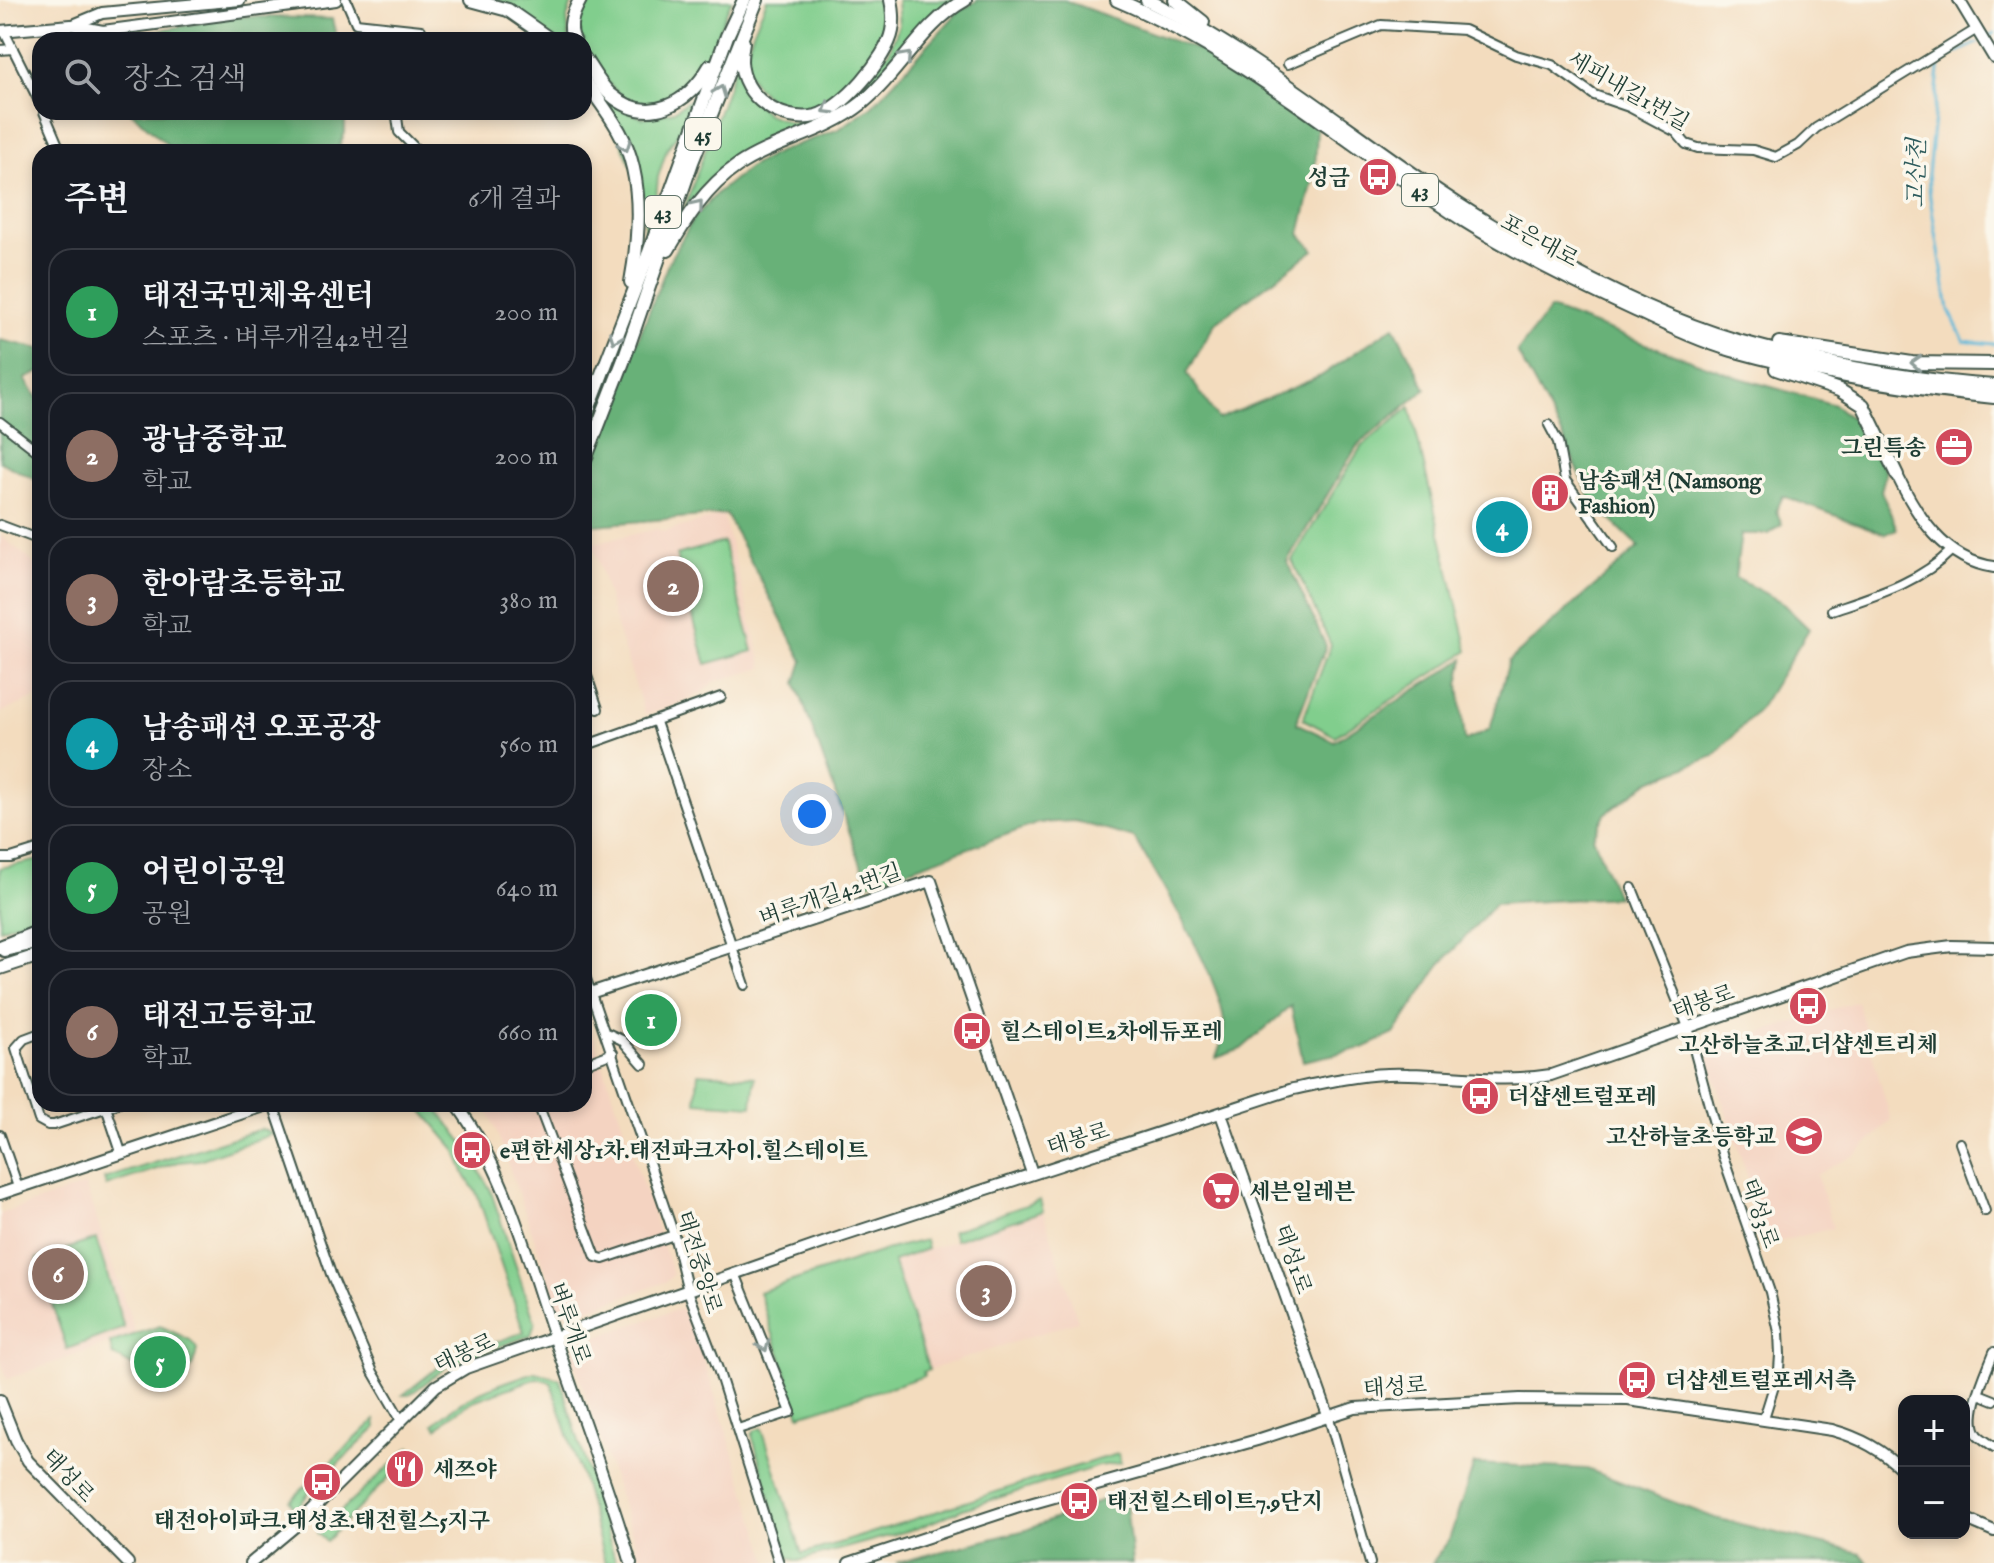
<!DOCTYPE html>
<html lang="ko">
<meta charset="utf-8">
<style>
:root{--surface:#171b24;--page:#242831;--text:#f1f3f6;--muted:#9ea1a6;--line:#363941;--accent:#0b8043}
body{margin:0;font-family:"IM FELL English","Noto Serif KR",serif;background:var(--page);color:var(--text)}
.controls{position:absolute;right:24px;bottom:24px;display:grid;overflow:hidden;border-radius:16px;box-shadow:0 4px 12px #0003}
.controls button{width:72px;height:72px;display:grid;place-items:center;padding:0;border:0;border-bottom:2px solid var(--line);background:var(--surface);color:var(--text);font:40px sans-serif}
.you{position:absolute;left:812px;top:814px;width:28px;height:28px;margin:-20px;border:6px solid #fff;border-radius:50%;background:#1a73e8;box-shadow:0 0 0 12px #1a73e833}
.badge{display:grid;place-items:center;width:52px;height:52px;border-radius:50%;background:var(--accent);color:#fff;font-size:26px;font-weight:700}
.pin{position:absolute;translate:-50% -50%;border:4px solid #fff;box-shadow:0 2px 8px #0006}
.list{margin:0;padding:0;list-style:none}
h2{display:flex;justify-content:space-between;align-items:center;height:104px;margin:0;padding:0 32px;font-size:34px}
h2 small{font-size:26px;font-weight:400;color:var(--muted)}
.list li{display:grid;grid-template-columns:52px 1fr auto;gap:24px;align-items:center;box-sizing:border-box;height:128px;margin:0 16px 16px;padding:0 16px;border:2px solid var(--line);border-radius:24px}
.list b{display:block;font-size:30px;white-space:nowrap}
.list p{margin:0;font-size:26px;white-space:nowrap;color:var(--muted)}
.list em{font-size:26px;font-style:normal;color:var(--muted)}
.icon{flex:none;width:44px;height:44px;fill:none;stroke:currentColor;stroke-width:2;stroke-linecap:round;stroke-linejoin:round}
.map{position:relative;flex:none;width:1994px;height:1563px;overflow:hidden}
.search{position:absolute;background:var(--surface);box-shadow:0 4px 12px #0003;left:32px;top:32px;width:560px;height:88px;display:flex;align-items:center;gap:20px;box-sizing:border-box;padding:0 28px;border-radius:24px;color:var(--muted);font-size:30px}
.panel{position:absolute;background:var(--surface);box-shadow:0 4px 12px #0003;left:32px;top:144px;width:560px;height:968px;border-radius:24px}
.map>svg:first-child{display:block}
.built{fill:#f4d3c1}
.green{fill:#81ce8d;stroke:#508660;stroke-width:2}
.forest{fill:#68b178;stroke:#447756;stroke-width:2}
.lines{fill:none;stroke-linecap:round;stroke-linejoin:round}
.stream{stroke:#5ab7d8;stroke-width:3}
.minor-casing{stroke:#3f5549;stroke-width:12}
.tertiary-casing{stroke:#3f5549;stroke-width:14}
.trunk-casing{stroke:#3f5549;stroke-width:16}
.minor{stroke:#fff;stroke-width:8}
.tertiary{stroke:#fff;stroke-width:10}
.trunk{stroke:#fff;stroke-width:12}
.oneway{stroke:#8f9e9a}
.labels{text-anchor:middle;stroke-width:7;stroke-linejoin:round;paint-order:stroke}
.shield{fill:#fbf7ec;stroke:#61756b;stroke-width:2}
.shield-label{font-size:20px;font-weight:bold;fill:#1f3d34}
.street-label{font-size:22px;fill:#1f3d34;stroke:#fbf7ec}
.poi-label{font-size:22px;font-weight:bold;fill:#1f3d34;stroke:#fbf7ec;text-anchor:start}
.water-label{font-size:24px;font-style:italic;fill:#2e5c5d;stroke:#fbf7ec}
</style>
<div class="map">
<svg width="1994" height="1563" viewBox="0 0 1994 1563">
<rect width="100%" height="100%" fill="#fbf7ec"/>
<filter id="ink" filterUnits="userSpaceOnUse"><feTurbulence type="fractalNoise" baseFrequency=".0125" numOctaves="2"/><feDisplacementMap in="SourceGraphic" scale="16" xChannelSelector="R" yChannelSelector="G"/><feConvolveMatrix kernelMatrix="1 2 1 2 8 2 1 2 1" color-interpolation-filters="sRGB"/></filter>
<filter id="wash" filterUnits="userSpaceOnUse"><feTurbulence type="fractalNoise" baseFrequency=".006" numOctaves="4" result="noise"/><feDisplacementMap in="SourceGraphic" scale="32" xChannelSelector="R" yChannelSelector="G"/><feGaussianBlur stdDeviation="1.8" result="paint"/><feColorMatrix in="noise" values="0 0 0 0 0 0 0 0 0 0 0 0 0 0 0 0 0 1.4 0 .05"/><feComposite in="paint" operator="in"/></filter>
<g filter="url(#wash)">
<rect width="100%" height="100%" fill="#f3dcbe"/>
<g class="built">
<polygon points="723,515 763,668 714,682 703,692 676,705 645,715 617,629 593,543 657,529 663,532"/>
<polygon points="0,535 32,561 40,576 40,696 0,713"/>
<polygon points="1857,1001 1891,1120 1858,1153 1817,1175 1833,1228 1770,1244 1706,1051"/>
<polygon points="584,1014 586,1014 673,1275 666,1282 572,1315 559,1309 499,1138 489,1114 478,1104 584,1104"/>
<polygon points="85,1185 136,1334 7,1379 0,1358 0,1214"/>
<polygon points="1043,1211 1078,1321 929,1370 893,1261"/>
<polygon points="681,1308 693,1327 769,1563 642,1563 571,1351 585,1341"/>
</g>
<g class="green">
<polygon points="489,0 573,0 567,18 569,40 555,40"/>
<path d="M583,0H732C720,25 711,55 696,79C693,84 687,87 682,91C658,109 633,110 611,86C598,73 584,58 584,40H578L574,23Z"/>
<path d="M767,0H884C889,15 887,33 879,48C868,69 829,106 805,110C780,113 744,84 746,58C749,37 759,19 767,0Z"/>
<path d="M897,0H954C914,29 890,74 850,104C833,116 813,123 794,131C743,152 715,166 683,213L736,63L748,96L767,114L791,123L816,119L889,52L899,25Z"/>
<polygon points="584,67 617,106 642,118 674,111 696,95 686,122 667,149 658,177 655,209 645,239 642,192 601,94 584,71"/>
<polygon points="1410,407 1468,651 1335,736 1303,719 1331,645 1292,560 1361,447"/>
<polygon points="723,542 753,651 706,664 676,555"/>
<polygon points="40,860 40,914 0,929 0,868"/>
<polygon points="698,1073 755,1077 752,1106 696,1102"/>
<polygon points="417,1104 433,1104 463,1142 490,1189 535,1323 531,1335 451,1364 409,1395 403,1395 446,1361 524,1332 477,1194 466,1177 455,1149"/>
<polygon points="261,1129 273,1134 199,1160 178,1162 106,1186 104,1179"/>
<polygon points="1040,1200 1043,1211 955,1240 952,1231"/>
<polygon points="96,1239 124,1328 67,1349 37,1259"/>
<polygon points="925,1240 927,1249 893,1261 929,1370 923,1372 925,1376 800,1415 759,1292 889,1249"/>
<path d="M160,1326L190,1340L197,1349C194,1367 184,1386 167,1392L158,1381L113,1355L110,1343Z"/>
<path d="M535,1372L560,1379L616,1563H605L585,1488L551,1382L537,1378L473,1401L450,1416L438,1428L434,1424C468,1392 492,1387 535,1372Z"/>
<polygon points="375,1420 376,1428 313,1487 296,1511 290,1501"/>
<path d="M762,1428L802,1554C908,1524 1011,1484 1118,1454L1121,1463L1099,1466L963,1509L918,1528L798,1561L787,1557L752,1435L755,1430Z"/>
<polygon points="410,1447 414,1452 326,1541 317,1533"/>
</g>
<g class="forest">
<path d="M978,0H1064L1214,56L1317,128L1315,172L1300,234L1314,250L1215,323L1187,373L1218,419L1321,376L1394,326L1426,389L1357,446L1287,561L1326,646L1296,723L1334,741L1464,659L1459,684L1465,741L1490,729L1509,661L1639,547L1592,502L1563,436L1517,352L1550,309L1740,378L1835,405L1850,417L1874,445L1886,472L1881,491L1897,529L1885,534L1783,496L1776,511L1782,524L1769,534H1741L1735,578L1780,601L1809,629L1760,708L1714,756L1650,781L1605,814L1593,837L1617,897L1495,904L1440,965L1394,1034L1363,1048L1303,1061L1291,1006L1241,1049L1216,1058C1219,1049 1224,1038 1224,1028C1227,989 1157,875 1134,838L1075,821L1039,823L868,884L796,683L803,661L726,514L584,526V476L669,261L694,218L718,192L751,166L780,151L839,129L872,106L958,12Z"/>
<polygon points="239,16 332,19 337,40 104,40"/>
<polygon points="131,112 345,112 345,132 337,152 173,152 172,149"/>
<polygon points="0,340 40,349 40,372 25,379 40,402 40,482 0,462"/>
<polygon points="1474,1464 1587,1469 1715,1518 1860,1553 1869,1563 1432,1563 1449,1540"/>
<polygon points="1125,1491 1132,1563 896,1563 1026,1530"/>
</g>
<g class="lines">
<g class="stream">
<polyline points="1988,37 1994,33"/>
<polyline points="1978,43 1940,60 1928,174 1930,198 1949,310 1964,341 1994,344"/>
</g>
</g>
</g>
<g filter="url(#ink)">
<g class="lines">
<g class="minor-casing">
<g id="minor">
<polyline points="346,0 356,23 421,30 420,40"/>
<polyline points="4,31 40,103"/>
<polyline points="0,50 13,49"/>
<polyline points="1288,64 1381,25 1464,30 1516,55 1552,65 1594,95 1629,107 1676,132 1686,144 1698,148 1753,150 1776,157 1798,145 1816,128 1977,29"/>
<polyline points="44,112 61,152"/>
<polyline points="400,112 397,117 399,132 419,152"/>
<polyline points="0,422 40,453"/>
<polyline points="1549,425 1558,442 1565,480 1613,547"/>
<polyline points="0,525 40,540"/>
<path d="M1832,610C1876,595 1919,583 1952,550"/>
<polyline points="584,667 598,709"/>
<polyline points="656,722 745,985"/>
<polyline points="584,746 721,697"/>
<polyline points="0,858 11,858 40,849"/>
<polyline points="1632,888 1688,1027 1723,1157 1770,1292 1779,1332 1780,1355 1779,1370 1764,1418"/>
<polyline points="584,973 674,1235 688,1291 718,1369 779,1563"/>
<polyline points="605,1032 622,1040 643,1064"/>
<polyline points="40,1033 24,1039 16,1048 39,1120 48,1125 54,1125 117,1104"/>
<polyline points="584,1064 613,1053"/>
<polyline points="105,1104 121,1152"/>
<polyline points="273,1104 331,1274 373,1372 401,1420"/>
<polyline points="538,1104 596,1257 603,1259 674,1235"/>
<polyline points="0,1135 18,1187"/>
<polyline points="1960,1143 1985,1211"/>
<polyline points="735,1273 791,1412 738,1429"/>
<path d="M1994,1352C1987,1371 1964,1417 1978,1435C1982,1439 1989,1443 1994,1447"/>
<polyline points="1979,1394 1994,1400"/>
<polyline points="1329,1418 1370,1563"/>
</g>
</g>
<g class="tertiary-casing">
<g id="tertiary">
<polyline points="1959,0 1994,58"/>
<polyline points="73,25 102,13 240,0"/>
<polyline points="0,31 71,25 103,31 336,0"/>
<path d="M1897,475C1917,516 1944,560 1994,567"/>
<polyline points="584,995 931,881 1032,1173"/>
<path d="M456,1104C506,1170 526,1255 553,1333C579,1410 608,1485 631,1563"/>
<polyline points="1221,1114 1329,1418"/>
<polyline points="0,1194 270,1104"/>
<polyline points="0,1400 16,1440 28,1461 128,1563"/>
<polyline points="1964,1518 1994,1531"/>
<path d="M251,1563L299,1523L436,1386L466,1368L843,1236L1293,1089C1331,1081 1369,1072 1409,1074C1458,1075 1503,1083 1551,1075L1906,952L1952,946L1994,947"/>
<path d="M849,1563L1019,1507L1257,1440L1355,1408L1520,1399L1628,1400L1832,1430C1861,1438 1882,1450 1904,1471"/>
</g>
</g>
<g class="trunk-casing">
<g id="trunk">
<polyline points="471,0 508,10 551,40"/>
<path d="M1117,0C1245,54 1349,146 1465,221C1518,254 1574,282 1631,308C1664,323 1697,340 1732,350C1818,374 1905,388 1994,397"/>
<path d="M1147,0C1271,61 1374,155 1491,225C1565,269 1656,317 1738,341C1821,364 1908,380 1994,386"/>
<polyline points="1175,0 1203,22"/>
<path d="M574,40C567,26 573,13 580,0"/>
<path d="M743,42C742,48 741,55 741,61C742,97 781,124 816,116C843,109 887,58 892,31C894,22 893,8 891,0"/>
<path d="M584,58C592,70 600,85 610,94C648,127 688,104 710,66"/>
<path d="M584,80C596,96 609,113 619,131C644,175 640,233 631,282"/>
<path d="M668,250C686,219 706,187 737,166C776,140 825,133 862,103C899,73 923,23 965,0"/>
<polyline points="1779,343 1912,363 1994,364"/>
<polyline points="1776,369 1839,390 1863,405 1897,475"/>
<polyline points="584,420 648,255 727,36 744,0"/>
<polyline points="584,462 623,362 692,162 757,0"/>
<polyline points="0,947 40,931"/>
<polyline points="4,950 40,942"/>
<polyline points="0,968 40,955"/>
</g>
</g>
<use href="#minor" class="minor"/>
<use href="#tertiary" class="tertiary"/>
<use href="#trunk" class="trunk"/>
</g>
<defs><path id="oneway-chevron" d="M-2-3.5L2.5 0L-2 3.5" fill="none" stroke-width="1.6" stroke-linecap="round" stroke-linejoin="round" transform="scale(2)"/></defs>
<g class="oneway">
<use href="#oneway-chevron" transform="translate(906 57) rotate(-48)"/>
<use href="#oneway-chevron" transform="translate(720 91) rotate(-69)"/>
<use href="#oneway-chevron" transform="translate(828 109) rotate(148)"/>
<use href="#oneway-chevron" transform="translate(625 146) rotate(70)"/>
<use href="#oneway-chevron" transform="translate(698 205) rotate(-51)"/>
<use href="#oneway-chevron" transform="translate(615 338) rotate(110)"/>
<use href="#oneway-chevron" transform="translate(1916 363) rotate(-177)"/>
<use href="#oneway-chevron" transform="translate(764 1346) rotate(68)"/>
</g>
</g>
<defs>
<g id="bus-disc" transform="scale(2)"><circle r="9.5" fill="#d1495b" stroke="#fbf7ec"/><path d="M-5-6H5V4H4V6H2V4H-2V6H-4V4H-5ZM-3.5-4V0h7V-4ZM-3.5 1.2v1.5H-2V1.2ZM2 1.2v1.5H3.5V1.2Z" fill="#fff"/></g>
<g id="office-disc" transform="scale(2)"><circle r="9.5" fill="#d1495b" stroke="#fbf7ec"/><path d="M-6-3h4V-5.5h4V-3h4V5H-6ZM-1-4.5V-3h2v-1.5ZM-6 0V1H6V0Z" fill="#fff"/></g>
<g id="building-disc" transform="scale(2)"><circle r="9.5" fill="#d1495b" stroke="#fbf7ec"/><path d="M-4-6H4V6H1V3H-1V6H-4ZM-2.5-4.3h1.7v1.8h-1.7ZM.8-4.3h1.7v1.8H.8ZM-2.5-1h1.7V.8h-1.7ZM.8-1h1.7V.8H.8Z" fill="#fff"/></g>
<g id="school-disc" transform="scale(2)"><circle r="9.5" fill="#d1495b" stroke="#fbf7ec"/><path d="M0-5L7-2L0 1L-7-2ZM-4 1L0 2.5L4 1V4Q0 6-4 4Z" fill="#fff"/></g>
<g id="supermarket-disc" transform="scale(2)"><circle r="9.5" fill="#d1495b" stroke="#fbf7ec"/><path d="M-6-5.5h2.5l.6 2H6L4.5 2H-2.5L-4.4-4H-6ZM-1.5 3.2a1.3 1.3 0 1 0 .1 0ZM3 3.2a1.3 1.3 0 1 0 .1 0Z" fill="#fff"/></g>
<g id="restaurant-disc" transform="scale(2)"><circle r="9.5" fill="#d1495b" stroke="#fbf7ec"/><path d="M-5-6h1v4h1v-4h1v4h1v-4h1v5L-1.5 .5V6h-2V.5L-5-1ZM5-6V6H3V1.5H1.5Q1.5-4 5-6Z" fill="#fff"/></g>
</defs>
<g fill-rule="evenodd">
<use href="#bus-disc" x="1378" y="177"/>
<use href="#office-disc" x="1954" y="447"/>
<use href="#building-disc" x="1550" y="493"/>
<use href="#bus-disc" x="1808" y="1006"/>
<use href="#bus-disc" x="972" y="1031"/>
<use href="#bus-disc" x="1480" y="1096"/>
<use href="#school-disc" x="1804" y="1136"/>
<use href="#bus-disc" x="472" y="1150"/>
<use href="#supermarket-disc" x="1221" y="1191"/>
<use href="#bus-disc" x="1637" y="1380"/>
<use href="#restaurant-disc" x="405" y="1469"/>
<use href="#bus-disc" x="322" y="1482"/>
<use href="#bus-disc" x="1079" y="1501"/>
</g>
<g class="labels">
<g class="shield">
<rect x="685" y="118" width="36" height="32" rx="6"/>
<rect x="1402" y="174" width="36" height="32" rx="6"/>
<rect x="645" y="196" width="36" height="32" rx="6"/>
</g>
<g class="shield-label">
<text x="703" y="141">45</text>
<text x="1420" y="197">43</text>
<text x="663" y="219">43</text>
</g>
<g class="street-label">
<text transform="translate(1629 90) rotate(30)" y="8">세피내길1번길</text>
<text transform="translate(1540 240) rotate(29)" y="8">포은대로</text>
<text transform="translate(830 894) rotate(-19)" y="8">벼루개길42번길</text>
<text transform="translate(1703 1001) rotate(-19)" y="8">태봉로</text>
<text transform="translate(1078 1138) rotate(-17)" y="8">태봉로</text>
<text transform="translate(1761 1213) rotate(71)" y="8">태성3로</text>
<text transform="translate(1294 1259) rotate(71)" y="8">태성1로</text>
<text transform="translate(700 1262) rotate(73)" y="8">태전중앙로</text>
<text transform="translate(571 1323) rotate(71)" y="8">벼루개로</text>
<text transform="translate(464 1352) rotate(-25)" y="8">태봉로</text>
<text transform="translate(1395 1386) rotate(-4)" y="8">태성로</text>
<text transform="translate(69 1475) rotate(47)" y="8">태성로</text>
</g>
<g class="poi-label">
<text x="1350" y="185" text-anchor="end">성금</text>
<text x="1926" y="455" text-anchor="end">그린특송</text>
<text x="1578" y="488">남송패션 (Namsong<tspan x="1578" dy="25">Fashion)</tspan></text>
<text x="1000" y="1039">힐스테이트2차에듀포레</text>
<text x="1808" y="1052" text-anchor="middle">고산하늘초교.더샵센트리체</text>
<text x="1508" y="1104">더샵센트럴포레</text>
<text x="1776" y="1144" text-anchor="end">고산하늘초등학교</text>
<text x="500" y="1158">e편한세상1차.태전파크자이.힐스테이트</text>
<text x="1249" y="1199">세븐일레븐</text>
<text x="1665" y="1388">더샵센트럴포레서측</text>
<text x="433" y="1477">세쯔야</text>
<text x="1107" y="1509">태전힐스테이트7.9단지</text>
<text x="322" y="1528" text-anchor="middle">태전아이파크.태성초.태전힐스5지구</text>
</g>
<g class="water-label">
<text transform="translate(1916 173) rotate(-89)" y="8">고산천</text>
</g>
</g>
</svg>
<div class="controls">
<button>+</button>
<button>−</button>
</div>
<div class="you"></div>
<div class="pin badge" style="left:651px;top:1020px;background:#2e9e5b">1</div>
<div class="pin badge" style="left:673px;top:586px;background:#8d6e63">2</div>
<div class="pin badge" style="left:986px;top:1291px;background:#8d6e63">3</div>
<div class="pin badge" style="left:1502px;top:527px;background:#0f9aa8">4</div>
<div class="pin badge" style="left:160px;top:1362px;background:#2e9e5b">5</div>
<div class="pin badge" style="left:58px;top:1274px;background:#8d6e63">6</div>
<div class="search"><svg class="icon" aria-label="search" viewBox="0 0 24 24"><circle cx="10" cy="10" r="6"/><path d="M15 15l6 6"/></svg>장소 검색</div>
<section class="panel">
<h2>주변<small>6개 결과</small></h2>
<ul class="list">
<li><span class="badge" style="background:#2e9e5b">1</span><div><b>태전국민체육센터</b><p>스포츠 · 벼루개길42번길</p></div><em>200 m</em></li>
<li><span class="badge" style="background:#8d6e63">2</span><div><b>광남중학교</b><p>학교</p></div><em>200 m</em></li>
<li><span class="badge" style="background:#8d6e63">3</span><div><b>한아람초등학교</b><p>학교</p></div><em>380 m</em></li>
<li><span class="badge" style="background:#0f9aa8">4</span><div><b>남송패션 오포공장</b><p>장소</p></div><em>560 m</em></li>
<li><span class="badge" style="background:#2e9e5b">5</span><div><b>어린이공원</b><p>공원</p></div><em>640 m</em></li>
<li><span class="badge" style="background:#8d6e63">6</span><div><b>태전고등학교</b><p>학교</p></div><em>660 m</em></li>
</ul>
</section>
</div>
